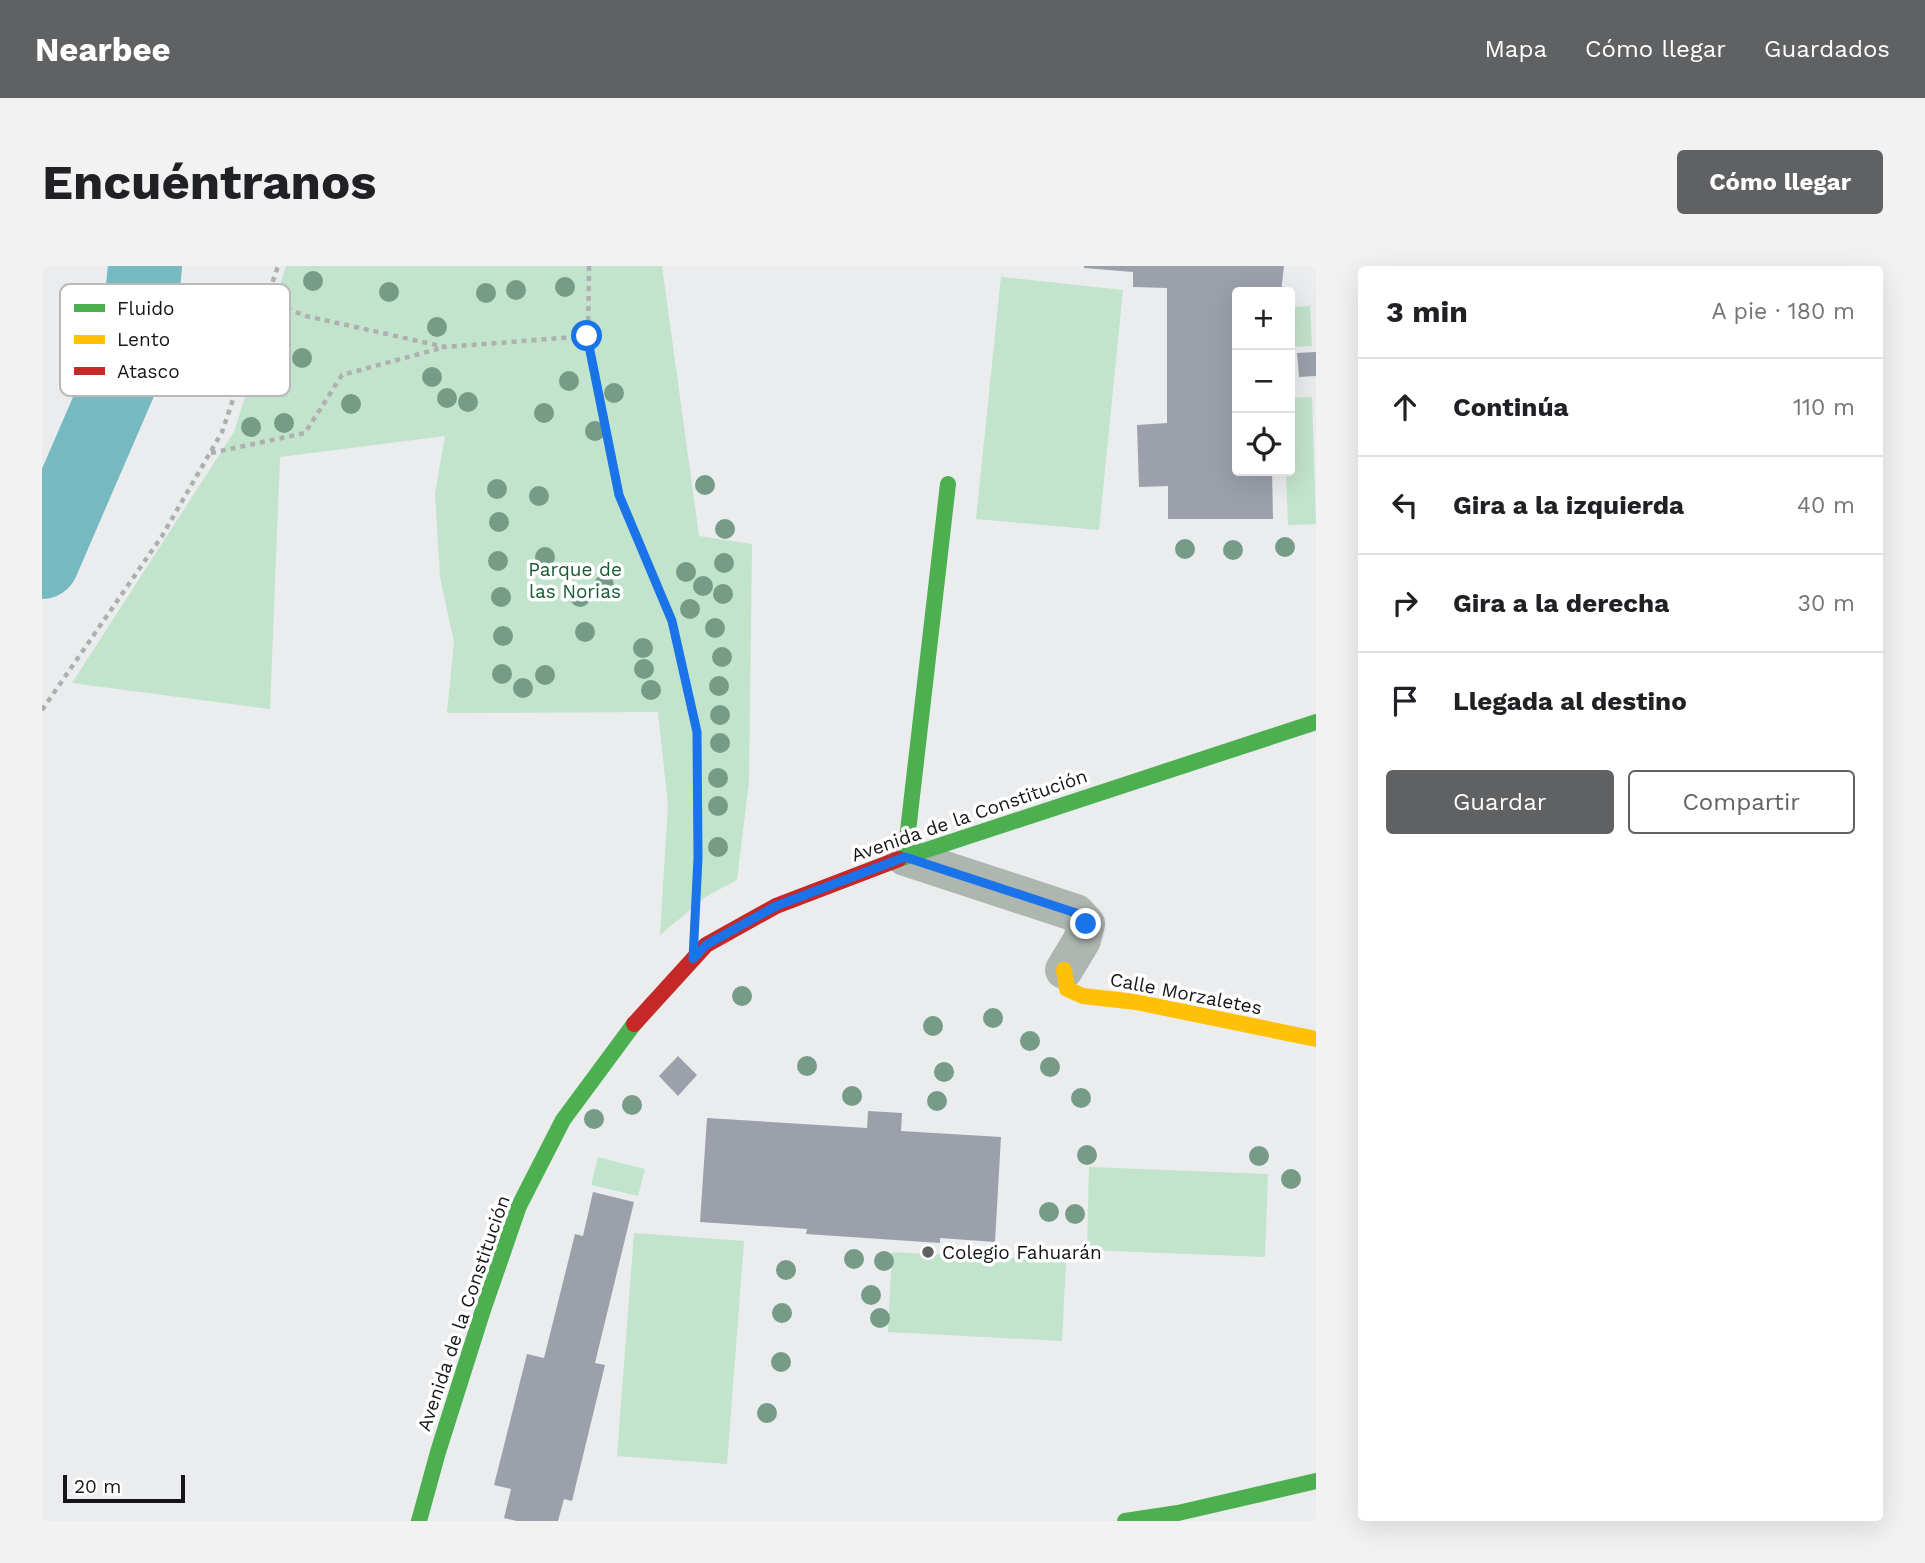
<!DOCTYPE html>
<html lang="es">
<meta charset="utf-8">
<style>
:root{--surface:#fff;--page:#f2f2f2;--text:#202124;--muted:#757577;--line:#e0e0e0;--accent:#606163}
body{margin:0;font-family:"Work Sans",sans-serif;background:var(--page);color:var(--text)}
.controls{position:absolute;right:21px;top:21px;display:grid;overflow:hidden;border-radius:7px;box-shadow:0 7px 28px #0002}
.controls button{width:63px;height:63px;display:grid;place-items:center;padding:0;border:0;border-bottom:2px solid var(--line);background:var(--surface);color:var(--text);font:35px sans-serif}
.scale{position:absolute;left:21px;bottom:18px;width:122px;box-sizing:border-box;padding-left:7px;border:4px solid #161618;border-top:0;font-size:19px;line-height:24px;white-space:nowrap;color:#161618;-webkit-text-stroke:5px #fff;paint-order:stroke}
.stop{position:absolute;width:21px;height:21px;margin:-16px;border:5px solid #1a73e8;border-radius:50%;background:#fff}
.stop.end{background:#1a73e8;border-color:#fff;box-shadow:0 2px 7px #0008}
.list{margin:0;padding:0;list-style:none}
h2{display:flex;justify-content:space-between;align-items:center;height:91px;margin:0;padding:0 28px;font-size:30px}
h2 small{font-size:23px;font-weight:400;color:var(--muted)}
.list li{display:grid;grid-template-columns:46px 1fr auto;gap:21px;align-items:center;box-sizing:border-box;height:98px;padding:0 28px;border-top:2px solid var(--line)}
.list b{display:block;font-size:26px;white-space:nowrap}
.list em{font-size:23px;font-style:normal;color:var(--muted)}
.actions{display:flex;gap:14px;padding:21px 28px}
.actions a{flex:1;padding:16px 0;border:2px solid var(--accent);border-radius:7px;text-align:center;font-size:24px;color:var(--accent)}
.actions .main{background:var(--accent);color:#fff}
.icon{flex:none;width:38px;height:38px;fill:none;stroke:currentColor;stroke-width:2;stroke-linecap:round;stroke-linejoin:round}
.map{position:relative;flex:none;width:1274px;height:1255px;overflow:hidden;border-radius:7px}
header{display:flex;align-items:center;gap:42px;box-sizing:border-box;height:98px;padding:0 35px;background:var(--accent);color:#fff}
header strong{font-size:33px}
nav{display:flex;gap:38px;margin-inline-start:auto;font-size:24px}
.intro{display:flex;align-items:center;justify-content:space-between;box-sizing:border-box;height:168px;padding:0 42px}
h1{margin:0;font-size:49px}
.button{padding:18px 32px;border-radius:7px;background:var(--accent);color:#fff;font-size:24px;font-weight:700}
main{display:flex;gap:42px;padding:0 42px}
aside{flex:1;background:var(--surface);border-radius:7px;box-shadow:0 7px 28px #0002}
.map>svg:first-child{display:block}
.green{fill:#c2e3cc}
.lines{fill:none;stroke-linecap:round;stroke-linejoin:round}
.river{stroke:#77b9c1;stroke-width:74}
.building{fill:#9ba0ab}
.path{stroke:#aeb0af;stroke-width:4.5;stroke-dasharray:5 5;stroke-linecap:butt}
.street{stroke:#aeb6b0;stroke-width:38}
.fast{stroke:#4caf50;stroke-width:16}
.slow{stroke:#ffc107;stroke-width:16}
.jam{stroke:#c62828;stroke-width:16}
.tree{fill:#769c87}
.route{stroke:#1a73e8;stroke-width:9}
.poi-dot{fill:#606163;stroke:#fff;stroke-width:2.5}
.labels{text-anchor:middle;stroke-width:7;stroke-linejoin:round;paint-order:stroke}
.park-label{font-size:19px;fill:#175b32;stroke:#fff}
.street-label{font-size:19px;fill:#161618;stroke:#fff}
.poi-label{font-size:19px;fill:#161618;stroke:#fff;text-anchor:start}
.key{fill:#fff;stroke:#b9b9ba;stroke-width:2}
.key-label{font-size:19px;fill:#161618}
</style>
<header>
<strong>Nearbee</strong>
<nav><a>Mapa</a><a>Cómo llegar</a><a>Guardados</a></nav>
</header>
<div class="intro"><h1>Encuéntranos</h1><a class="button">Cómo llegar</a></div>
<main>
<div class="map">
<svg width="1274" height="1255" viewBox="0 0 1274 1255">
<rect width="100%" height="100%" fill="#eaecee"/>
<g class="green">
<polygon points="244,0 620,0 657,270 710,278 707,516 695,614 665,630 618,669 626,539 616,446 405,447 412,376 398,311 393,227 403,170 238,191 228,443 30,417 192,166"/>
<polygon points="959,11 1081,24 1057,264 934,253"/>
<polygon points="1268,40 1270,80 1248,81 1248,41"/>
<polygon points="1270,131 1274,258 1246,259 1244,205 1248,205 1248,132"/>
<polygon points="556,891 603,903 596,930 549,919"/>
<polygon points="1047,901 1226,908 1223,991 1045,984"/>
<polygon points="592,967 702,975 685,1198 575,1190"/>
<polygon points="850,986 1024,995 1020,1075 846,1066"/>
</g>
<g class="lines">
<polyline class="river" points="0,296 96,74 103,0"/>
</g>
<g class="building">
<polygon points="1042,0 1242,0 1239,26 1195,26 1195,205 1230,205 1231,253 1126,253 1126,220 1097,221 1095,159 1125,157 1125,22 1091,21 1091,6 1042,2"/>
<polygon points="1274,86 1274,110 1257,111 1255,87"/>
<polygon points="636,790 655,809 636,830 617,810"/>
<polygon points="826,845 860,847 859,865 959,871 953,976 898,972 898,977 764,968 765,963 658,956 665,852 825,862"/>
<polygon points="551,926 592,936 553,1097 563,1099 530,1235 522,1233 516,1255 475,1255 462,1252 469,1223 452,1219 485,1088 502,1092 533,968 541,970"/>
</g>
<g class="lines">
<g class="path">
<polyline points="547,0 546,70 577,229 630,355 655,465 656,592 653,640"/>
<polyline points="226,35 264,50 403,81 546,70"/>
<polyline points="169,187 263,167 300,109 403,81"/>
<polyline points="0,444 120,270 180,166 236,0"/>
</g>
<polyline class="street" points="863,591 1034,647 1044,658 1040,674 1022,704"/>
<g class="fast">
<polyline points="863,591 906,218"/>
<polyline points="857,593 1274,456"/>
<polyline points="377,1255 396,1186 440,1047 477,940 521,854 592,758"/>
<polyline points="1083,1255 1136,1247 1274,1215"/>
</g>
<polyline class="slow" points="1022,704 1025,723 1041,730 1094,736 1274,773"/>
<polyline class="jam" points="592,758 664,679 734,640 857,593"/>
</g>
<g class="tree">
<circle cx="271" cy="15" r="10"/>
<circle cx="523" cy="21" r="10"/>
<circle cx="474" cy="24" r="10"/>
<circle cx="347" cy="26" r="10"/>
<circle cx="444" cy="27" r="10"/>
<circle cx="395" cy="61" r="10"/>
<circle cx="260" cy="92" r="10"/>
<circle cx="390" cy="111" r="10"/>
<circle cx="527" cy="115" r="10"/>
<circle cx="572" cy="127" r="10"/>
<circle cx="405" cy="132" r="10"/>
<circle cx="426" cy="136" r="10"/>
<circle cx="309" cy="138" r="10"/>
<circle cx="502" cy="147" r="10"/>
<circle cx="242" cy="157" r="10"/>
<circle cx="209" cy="161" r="10"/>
<circle cx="553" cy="165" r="10"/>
<circle cx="663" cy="219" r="10"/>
<circle cx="455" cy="223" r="10"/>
<circle cx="497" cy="230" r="10"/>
<circle cx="457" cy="256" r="10"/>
<circle cx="683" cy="263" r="10"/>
<circle cx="1243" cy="281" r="10"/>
<circle cx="1143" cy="283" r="10"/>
<circle cx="1191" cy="284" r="10"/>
<circle cx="503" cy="291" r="10"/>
<circle cx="456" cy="295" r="10"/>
<circle cx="682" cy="297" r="10"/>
<circle cx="644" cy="306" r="10"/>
<circle cx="562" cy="319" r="10"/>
<circle cx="661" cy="320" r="10"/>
<circle cx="681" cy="328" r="10"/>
<circle cx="459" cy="331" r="10"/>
<circle cx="538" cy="331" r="10"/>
<circle cx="648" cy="343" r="10"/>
<circle cx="673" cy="362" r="10"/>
<circle cx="543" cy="366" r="10"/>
<circle cx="461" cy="370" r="10"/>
<circle cx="601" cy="382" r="10"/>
<circle cx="680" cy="391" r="10"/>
<circle cx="602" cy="403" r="10"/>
<circle cx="460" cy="408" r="10"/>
<circle cx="503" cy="409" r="10"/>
<circle cx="677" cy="420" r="10"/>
<circle cx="481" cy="422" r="10"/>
<circle cx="609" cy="424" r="10"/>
<circle cx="678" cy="449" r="10"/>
<circle cx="678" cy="477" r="10"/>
<circle cx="676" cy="512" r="10"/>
<circle cx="676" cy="540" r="10"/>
<circle cx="676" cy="581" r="10"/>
<circle cx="700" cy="730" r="10"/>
<circle cx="951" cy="752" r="10"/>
<circle cx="891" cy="760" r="10"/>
<circle cx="988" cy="775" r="10"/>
<circle cx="765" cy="800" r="10"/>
<circle cx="1008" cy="801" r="10"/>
<circle cx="902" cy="806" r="10"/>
<circle cx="810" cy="830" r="10"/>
<circle cx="1039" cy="832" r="10"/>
<circle cx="895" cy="835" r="10"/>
<circle cx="590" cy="839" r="10"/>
<circle cx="552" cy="853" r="10"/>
<circle cx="1045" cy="889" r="10"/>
<circle cx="1217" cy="890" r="10"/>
<circle cx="1249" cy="913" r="10"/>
<circle cx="1007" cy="946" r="10"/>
<circle cx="1033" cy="948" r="10"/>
<circle cx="812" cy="993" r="10"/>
<circle cx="842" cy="995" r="10"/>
<circle cx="744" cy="1004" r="10"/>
<circle cx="829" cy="1029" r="10"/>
<circle cx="740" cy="1047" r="10"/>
<circle cx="838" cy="1052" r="10"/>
<circle cx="739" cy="1096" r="10"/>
<circle cx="725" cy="1147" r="10"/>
</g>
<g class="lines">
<polyline class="route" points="545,70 577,229 630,355 655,466 656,592 651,693 664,679 734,640 863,591 1034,647 1044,658"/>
</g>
<circle class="poi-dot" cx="886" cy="986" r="7"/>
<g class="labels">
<g class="park-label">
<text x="533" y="310">Parque de<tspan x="533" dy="22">las Norias</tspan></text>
</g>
<g class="street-label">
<text transform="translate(927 549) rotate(-19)" y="7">Avenida de la Constitución</text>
<text transform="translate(1144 727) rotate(11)" y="7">Calle Morzaletes</text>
<text transform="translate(421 1047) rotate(-71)" y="7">Avenida de la Constitución</text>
</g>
<g class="poi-label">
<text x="900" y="993">Colegio Fahuarán</text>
</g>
</g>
<rect x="18" y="18" width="230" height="112" rx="10" class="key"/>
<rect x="32" y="38" width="31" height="8" fill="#4caf50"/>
<rect x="32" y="69" width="31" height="9" fill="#ffc107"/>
<rect x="32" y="101" width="31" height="8" fill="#c62828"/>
<g class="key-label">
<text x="75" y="49">Fluido</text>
<text x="75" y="80">Lento</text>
<text x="75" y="112">Atasco</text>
</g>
</svg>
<div class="controls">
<button>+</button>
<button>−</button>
<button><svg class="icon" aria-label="locate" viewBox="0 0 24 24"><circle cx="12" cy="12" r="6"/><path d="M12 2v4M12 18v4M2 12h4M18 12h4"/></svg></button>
</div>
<div class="scale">20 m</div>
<div class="stop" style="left:545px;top:70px"></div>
<div class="stop end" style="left:1044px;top:658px"></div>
</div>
<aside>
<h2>3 min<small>A pie · 180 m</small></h2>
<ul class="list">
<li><svg class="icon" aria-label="ahead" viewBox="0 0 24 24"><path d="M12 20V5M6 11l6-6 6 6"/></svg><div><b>Continúa</b></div><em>110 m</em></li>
<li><svg class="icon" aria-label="left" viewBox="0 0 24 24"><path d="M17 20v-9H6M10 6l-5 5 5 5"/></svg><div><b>Gira a la izquierda</b></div><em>40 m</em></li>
<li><svg class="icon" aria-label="right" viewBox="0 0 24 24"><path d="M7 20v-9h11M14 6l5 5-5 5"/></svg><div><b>Gira a la derecha</b></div><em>30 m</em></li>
<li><svg class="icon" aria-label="arrive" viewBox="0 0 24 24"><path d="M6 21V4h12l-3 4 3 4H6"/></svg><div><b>Llegada al destino</b></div></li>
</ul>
<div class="actions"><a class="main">Guardar</a><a>Compartir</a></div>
</aside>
</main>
